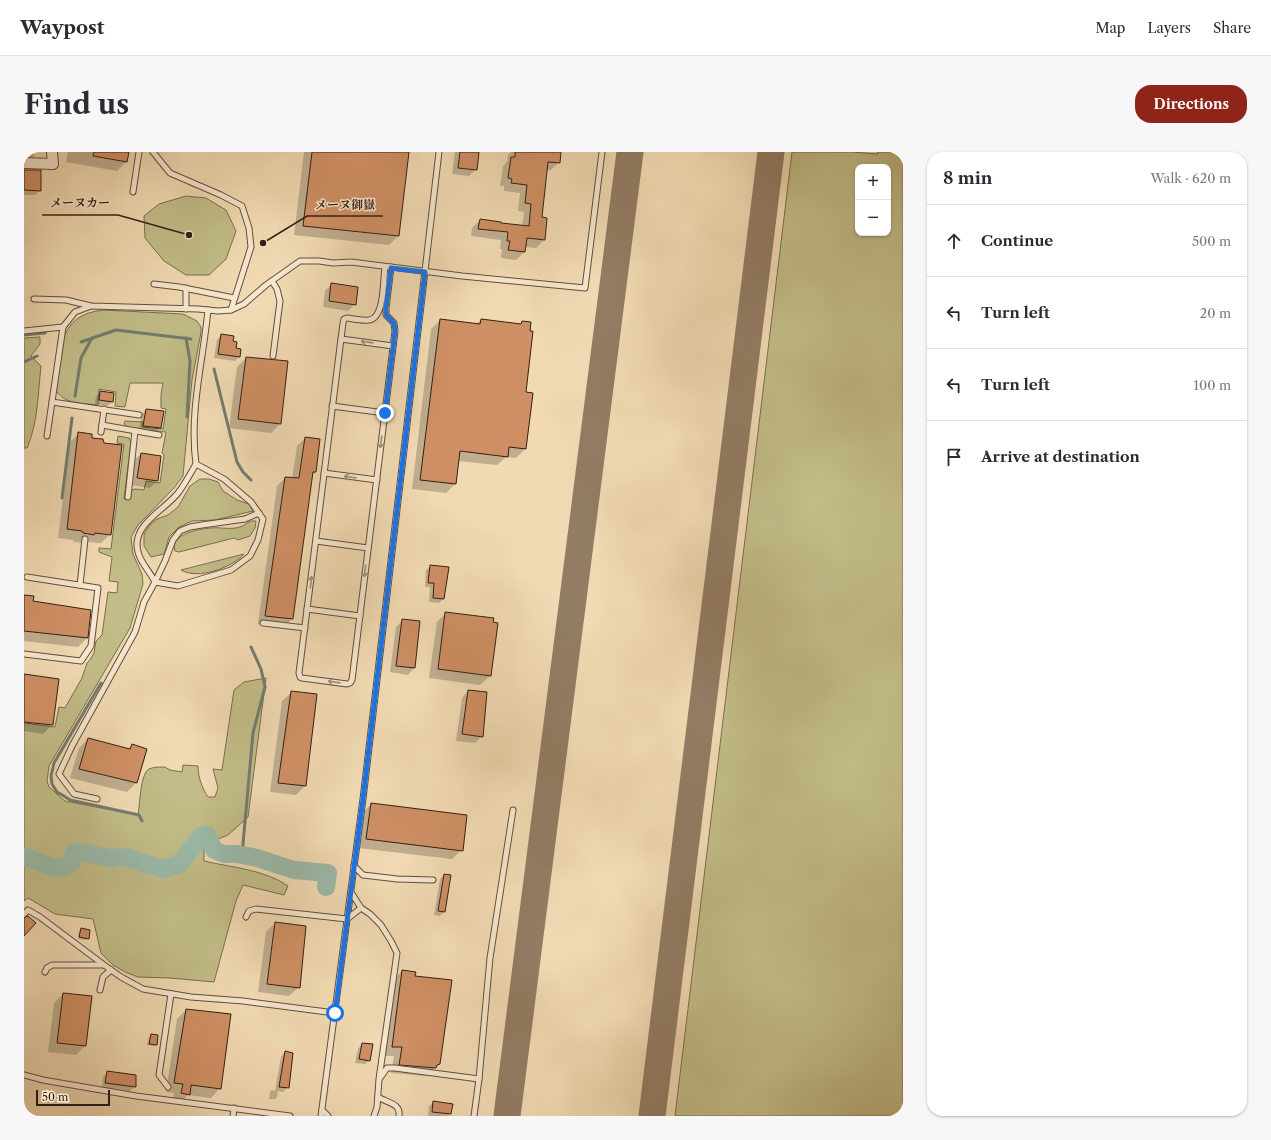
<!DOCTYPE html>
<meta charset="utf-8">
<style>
:root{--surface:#fff;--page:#f7f7f7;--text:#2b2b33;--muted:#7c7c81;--line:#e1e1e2;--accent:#8f2418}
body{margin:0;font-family:"Libre Caslon Text","Noto Serif JP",serif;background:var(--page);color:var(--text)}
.controls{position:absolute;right:12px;top:12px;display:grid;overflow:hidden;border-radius:8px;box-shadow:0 1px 3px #0004}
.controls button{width:36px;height:36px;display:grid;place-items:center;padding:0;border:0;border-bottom:1px solid var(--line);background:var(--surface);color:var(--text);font:20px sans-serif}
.scale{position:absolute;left:12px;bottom:10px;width:74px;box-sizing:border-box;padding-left:4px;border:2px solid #341f14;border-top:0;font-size:11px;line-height:14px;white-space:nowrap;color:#341f14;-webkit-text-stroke:3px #f6e7ce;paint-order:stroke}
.stop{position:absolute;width:12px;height:12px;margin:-9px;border:3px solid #1a73e8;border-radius:50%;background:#fff}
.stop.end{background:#1a73e8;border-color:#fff;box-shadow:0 1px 4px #0008}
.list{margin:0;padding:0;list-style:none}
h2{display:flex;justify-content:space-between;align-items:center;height:52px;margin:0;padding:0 16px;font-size:17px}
h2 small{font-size:13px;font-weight:400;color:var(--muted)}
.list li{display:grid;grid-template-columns:26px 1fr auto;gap:12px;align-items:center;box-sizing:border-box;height:72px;padding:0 16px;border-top:1px solid var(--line)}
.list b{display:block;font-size:15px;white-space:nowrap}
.list em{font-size:13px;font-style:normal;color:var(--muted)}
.icon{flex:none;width:22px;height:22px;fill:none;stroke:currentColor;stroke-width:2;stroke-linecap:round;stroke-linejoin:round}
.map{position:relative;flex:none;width:879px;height:964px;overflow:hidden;border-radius:16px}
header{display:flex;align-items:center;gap:24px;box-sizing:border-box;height:56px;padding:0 20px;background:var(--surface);border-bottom:1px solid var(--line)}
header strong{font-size:19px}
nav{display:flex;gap:22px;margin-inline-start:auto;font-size:14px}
.intro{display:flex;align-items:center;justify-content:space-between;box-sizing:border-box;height:96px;padding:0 24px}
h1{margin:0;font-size:28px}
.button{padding:10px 18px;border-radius:16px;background:var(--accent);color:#fff;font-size:14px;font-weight:700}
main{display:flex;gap:24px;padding:0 24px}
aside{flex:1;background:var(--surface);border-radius:16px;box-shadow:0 1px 3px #0004}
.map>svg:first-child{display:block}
.green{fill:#c2bd88;stroke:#7b6e4e;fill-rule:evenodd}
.shadow{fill:#0003}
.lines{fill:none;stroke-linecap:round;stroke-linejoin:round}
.stream{stroke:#727d6f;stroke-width:3}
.river{stroke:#9bbbab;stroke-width:18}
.taxiway{stroke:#927c64;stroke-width:27}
.building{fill:#cf8f64;stroke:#341f14}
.service-casing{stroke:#634e3c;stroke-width:7}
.minor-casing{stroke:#634e3c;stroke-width:12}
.service{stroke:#f6e7ce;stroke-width:5}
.minor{stroke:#f6e7ce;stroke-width:10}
.oneway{stroke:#9f8d7a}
.route{stroke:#1a73e8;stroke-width:5}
.leader{fill:none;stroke:#341f14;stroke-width:1.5}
.callout-dot{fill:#341f14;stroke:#f6e7ce;stroke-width:1.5}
.callout-label{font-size:12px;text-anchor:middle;font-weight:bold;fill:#341f14;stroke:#f6e7ce;stroke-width:3;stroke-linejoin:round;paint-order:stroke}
</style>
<header>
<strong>Waypost</strong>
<nav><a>Map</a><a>Layers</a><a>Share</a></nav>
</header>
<div class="intro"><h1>Find us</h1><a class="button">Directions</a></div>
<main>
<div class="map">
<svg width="879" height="964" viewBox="0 0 879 964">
<rect width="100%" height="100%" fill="#f1dab3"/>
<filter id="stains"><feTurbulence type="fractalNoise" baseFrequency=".005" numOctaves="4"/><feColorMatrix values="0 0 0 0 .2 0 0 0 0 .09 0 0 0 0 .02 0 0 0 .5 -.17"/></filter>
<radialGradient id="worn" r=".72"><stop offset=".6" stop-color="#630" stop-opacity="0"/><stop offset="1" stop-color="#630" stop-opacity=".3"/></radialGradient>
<g class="green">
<path d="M768,0H828L854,2V0H879V964H651ZM834,15H864V81H834Z"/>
<polygon points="162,44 182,46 202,58 212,79 202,107 185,123 162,123 140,109 121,86 120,64 135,52"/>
<path d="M79,158L159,162L173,169L177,175V180L168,228L159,324L150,336L114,373L107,385L109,402L118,422L119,432L106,476L25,614L23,629L25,635L41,649L114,663C116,654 116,622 125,617C129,615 136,615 141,615L146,618L158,620L159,613L174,614C174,625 178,636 184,645H191L194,636L189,617L198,618L210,538L220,530L242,526L224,665L204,683L180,693V709C206,715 242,718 264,734L260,743L219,733L212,749L190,830L146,826L114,825L101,820L89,813L77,801L69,767L31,762L4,746L0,749V571L31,575L35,555L41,556L58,526L63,511L66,508L70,501L72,489L78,483L84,440L93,441L94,430L85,429L88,405L75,400V396L87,397L100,292L93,291L94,284L105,286L107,290L100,347H106L108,338L111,337L120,338L122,329L136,331L140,303L138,301L142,280C131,279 106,279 100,272L101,269L119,270L118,275L139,277L142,257L137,256V243L139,231H106L101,255L91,254L92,240L75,237L74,253C59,251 38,253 31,236C37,199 33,163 79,158Z"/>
<path d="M16,185V192L7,204L17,214C14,241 14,271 3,296H0V186Z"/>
<polygon points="176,327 185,327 194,330 199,339 213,348 225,352 229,359 191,368 168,369 155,375 145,385 140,402 127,405 120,394 120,382 126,373 133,367 144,363 154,355 166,334"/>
<path d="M227,369H232L231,376L226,384L214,388L210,386L155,400L151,399C145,382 175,377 187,376C196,375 207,378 216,375C219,374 223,371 227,369Z"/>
<path d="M220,402C207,416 174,428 157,418Z"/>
</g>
<g class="shadow">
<polygon points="0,0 10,0 10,4 5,10 0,10"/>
<polygon points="44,0 104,0 102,10 93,19 42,10"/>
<polygon points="280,0 384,0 374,84 365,93 270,83"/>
<polygon points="431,0 454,0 452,17 445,24 428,22"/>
<polygon points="487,0 530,0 535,10 527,18 522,18 516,66 520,88 512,96 501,95 500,100 492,108 477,106 478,97 476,97 477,88 447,84 448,76 456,68 498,75 500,60 494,59 496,41 480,39 480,34 476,34 479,14 483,10 484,3"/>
<polygon points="0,18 16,38 11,43 0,43"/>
<polygon points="308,132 331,152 324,159 299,155 301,139"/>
<polygon points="416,168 452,172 457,168 496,172 498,170 501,241 508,242 501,297 492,306 482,305 473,313 434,309 431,332 422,341 388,337 407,177"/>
<polygon points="197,183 208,190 215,205 211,209 190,206 193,188"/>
<polygon points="222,206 256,272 247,281 205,276 213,215"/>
<polygon points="77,240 88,250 83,254 71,252 72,244"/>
<polygon points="122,258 136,276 132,280 115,278 118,262"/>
<polygon points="55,281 86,382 77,391 62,390 60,391 50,390 49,388 34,386 46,290"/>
<polygon points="281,286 292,320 287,324 268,467 260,475 234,472 253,334 261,326 268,327 273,294"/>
<polygon points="117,302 133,329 126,336 106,333 110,308"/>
<polygon points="407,414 424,415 419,447 415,451 405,450 406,435 401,435 402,418"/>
<polygon points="0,444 8,450 63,486 54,495 0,489"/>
<polygon points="422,461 466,524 456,533 405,526 413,470"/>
<polygon points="379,468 395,470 390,516 384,523 366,520 372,475"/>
<polygon points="0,523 34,528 28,573 19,582 0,579"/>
<polygon points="444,539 458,584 451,591 432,589 438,546"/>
<polygon points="268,540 292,543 281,634 272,643 246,640 258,549"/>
<polygon points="64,587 104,597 108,593 112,631 103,640 46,626 55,596"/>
<polygon points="347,652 438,698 428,707 334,696 338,662"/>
<polygon points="420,723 425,723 420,760 416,764 410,763 416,727"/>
<polygon points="251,771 275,835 265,844 234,840 242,780"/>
<polygon points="57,777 64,786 62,788 54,787 55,779"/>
<polygon points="378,819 390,825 415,912 402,924 367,921 370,904 360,904 369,828"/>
<polygon points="39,842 67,845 61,894 52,903 24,900 30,851"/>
<polygon points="162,858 196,936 187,946 164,943 155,952 148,950 150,941 142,940 153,867"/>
<polygon points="127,883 132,893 130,894 123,893 125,885"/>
<polygon points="338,892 346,908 341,912 331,911 334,897"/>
<polygon points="261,900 264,935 259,940 254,939 253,945 252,947 245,947 246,940 248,938 251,939 257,905"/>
<polygon points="84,920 111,934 106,939 78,935 79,925"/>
<polygon points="410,950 426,961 424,964 404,964 405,954"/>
</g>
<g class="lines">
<g class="stream">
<polyline points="0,183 21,181"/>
<polyline points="162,186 166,209 163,265"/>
<polyline points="57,190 92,178 167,187"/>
<polyline points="0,210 13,204"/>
<polyline points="190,217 213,310 219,320 227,328"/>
<polyline points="51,244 57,206 68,186"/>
<polyline points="38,346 48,266"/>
<polyline points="77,531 30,611 27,624 28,632 33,640 40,644 46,648 115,663 118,669"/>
<polyline points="218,703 229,581 241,535 237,517 227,495"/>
</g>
<path class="river" d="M0,705C13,707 35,724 47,711C48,709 49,704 50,701L59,700L85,706L102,705L122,712L139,717L156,712L177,684L183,683L190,698L200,702H213L233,706L270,718L304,721L302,735"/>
<g class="taxiway">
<polyline points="483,964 606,0"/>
<polyline points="628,964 747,0"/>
</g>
</g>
<g class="building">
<polygon points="70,0 105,0 103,10 69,4"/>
<polygon points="288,0 385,0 375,84 279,74"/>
<polygon points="436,0 455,0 453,18 434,16"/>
<polygon points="491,0 537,0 536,11 524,10 518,65 523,66 521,88 503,86 501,100 484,98 486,89 483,89 484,80 454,77 456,67 477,70 477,71 505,74 507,52 501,51 503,33 487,31 488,27 484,26 487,5 491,5"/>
<polygon points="0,18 17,18 17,39 0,38"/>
<polygon points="307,131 334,135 332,153 305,149"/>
<polygon points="416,167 456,172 457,167 497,172 498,169 507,170 506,179 509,179 502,240 509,241 502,297 485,295 484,305 436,299 432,332 396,328"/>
<polygon points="197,182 210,184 209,189 213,190 212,196 217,197 216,205 194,202"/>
<polygon points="222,205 264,209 257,272 214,267"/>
<polygon points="76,239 90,241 89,250 75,248"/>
<polygon points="122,257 140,259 137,276 119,274"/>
<polygon points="54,280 68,282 68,286 79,287 80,291 98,293 87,383 71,381 70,383 59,381 58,379 43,377"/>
<polygon points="281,285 296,287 292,320 289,320 269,467 241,464 261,325 275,326"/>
<polygon points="117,301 137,304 134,329 113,326"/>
<polygon points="406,413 425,415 420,447 409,446 410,431 404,431"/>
<polygon points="0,443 10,444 9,449 67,458 64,486 0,479"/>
<polygon points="421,460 470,466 469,470 474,471 467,524 414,517"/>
<polygon points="378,467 396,469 391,516 372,514"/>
<polygon points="0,522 35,527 29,573 0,570"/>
<polygon points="444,538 463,540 459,585 438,582"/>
<polygon points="267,539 293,542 282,634 254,631"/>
<polygon points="64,586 106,597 108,592 123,597 113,631 55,617"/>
<polygon points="347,651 443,663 439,699 342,687"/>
<polygon points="420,722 427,723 421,760 414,759"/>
<polygon points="4,764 12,771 0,784 0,766"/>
<polygon points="251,770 282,774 276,836 243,832"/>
<polygon points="57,776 66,778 65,787 55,785"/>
<polygon points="378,818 392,820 391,824 428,828 416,912 413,913 412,916 375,913 378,895 368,895"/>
<polygon points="39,841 68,844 62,894 33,891"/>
<polygon points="162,857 207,862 197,937 167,933 166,943 157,941 159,932 150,931"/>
<polygon points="127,882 134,883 133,893 125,892"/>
<polygon points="338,891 349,892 346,909 335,907"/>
<polygon points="261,899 269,901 265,936 255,935"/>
<polygon points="83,919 112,923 112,935 81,931"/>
<polygon points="409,949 429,952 427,962 408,960"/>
</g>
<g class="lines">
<g class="service-casing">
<g id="service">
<polyline points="129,0 146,21 197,43 218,54 225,76 227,95 207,158"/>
<polyline points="109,40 115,0"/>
<path d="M361,115C359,127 361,166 345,168C338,169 330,167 323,166L320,167L319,171L275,521L276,525L278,526L323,532L326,531L328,528L371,179L370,171L362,163V156L367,115"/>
<polyline points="248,129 253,137 256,149 249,204"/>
<polyline points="130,132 155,135 210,146"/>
<polyline points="10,147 42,148 67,154 174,157 194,159 207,158 220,152 242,133 276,109 295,109 309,111 327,110 438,124 561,136 578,0"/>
<polyline points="162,157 162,136"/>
<polyline points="0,179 39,175"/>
<polyline points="317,187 369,194"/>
<polyline points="28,250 115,263"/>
<polyline points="308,254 361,261"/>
<polyline points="78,273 135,283"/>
<polyline points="77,280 80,257"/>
<polyline points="23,284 39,175 51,160 67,154"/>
<polyline points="300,321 353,328"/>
<polyline points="104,345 111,279"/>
<polyline points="292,389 344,396"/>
<path d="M131,430C126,420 118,412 115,403C104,374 140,359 154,341C161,332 166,322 172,312"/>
<polyline points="131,430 141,409 149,388 156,379 166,375 178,373 221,367 235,361"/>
<polyline points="56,433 61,387"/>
<polyline points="283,457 336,464"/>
<polyline points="239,471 281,476"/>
<polyline points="0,502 57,509 67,494 74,436 3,425"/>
<path d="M73,647L50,642L35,622L48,594L111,480L120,450L131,430L154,434L207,418L226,404L234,388L239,367L227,350L200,327L172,312C165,260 179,210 184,158"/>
<polyline points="330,714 339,723 373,727 409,728"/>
<polyline points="327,740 337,756 346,762 357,773 367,789 373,801 355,927 353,955 350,964"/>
<polyline points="0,762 4,758 16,765 80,813 97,825 119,837 167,845 219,849 311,861"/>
<polyline points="222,765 225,759 232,757 323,767 337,756"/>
<polyline points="21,820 23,816 28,813 79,813"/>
<polyline points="76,838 79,825 87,818"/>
<polyline points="0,923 19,928 112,944 266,964"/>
<polyline points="356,926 363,916 371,916 455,927"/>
<polyline points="144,935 135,923 147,842"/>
<path d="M354,945C363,951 377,951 375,964"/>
<polyline points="298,958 304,964"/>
<polyline points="209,964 210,956"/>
<polyline points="297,964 339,647 415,0"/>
<polyline points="450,964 455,927 466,806 489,658"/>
</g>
</g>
<g class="minor-casing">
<polyline id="minor" points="0,11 29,12 28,0"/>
</g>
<use href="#service" class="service"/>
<use href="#minor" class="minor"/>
</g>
<defs><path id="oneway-shaft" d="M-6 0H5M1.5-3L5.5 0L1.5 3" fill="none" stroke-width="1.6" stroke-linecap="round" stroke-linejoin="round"/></defs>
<g class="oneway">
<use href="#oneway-shaft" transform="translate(343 190) rotate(-172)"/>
<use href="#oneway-shaft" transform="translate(357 290) rotate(97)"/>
<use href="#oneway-shaft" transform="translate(326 325) rotate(-172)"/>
<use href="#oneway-shaft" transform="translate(341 419) rotate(97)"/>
<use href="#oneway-shaft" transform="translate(287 430) rotate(-83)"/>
<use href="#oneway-shaft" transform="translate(310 530) rotate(-172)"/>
</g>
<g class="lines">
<polyline class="route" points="311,861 339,647 401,120 367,116 362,156 362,163 370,171 371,179 361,261"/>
</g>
<path class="leader" d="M165 83L94 63H18M239 91L283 64H359"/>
<g class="callout-dot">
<circle cx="165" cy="83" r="4"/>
<circle cx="239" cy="91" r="4"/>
</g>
<g class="callout-label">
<text x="56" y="55">メーヌカー</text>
<text x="321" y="57">メーヌ御嶽</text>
</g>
<rect width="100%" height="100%" filter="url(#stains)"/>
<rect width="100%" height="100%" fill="url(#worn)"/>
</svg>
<div class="controls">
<button>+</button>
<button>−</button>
</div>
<div class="scale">50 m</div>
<div class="stop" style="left:311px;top:861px"></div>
<div class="stop end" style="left:361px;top:261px"></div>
</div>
<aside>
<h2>8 min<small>Walk · 620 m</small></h2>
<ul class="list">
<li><svg class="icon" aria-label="ahead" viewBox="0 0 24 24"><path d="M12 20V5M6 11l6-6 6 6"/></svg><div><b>Continue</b></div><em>500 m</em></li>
<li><svg class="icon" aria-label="left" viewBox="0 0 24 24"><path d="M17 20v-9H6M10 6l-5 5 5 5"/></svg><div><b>Turn left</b></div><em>20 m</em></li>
<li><svg class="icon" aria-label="left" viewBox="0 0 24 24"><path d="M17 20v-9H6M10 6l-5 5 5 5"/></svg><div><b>Turn left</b></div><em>100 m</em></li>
<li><svg class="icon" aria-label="arrive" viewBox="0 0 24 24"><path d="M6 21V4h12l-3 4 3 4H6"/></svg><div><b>Arrive at destination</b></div></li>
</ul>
</aside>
</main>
